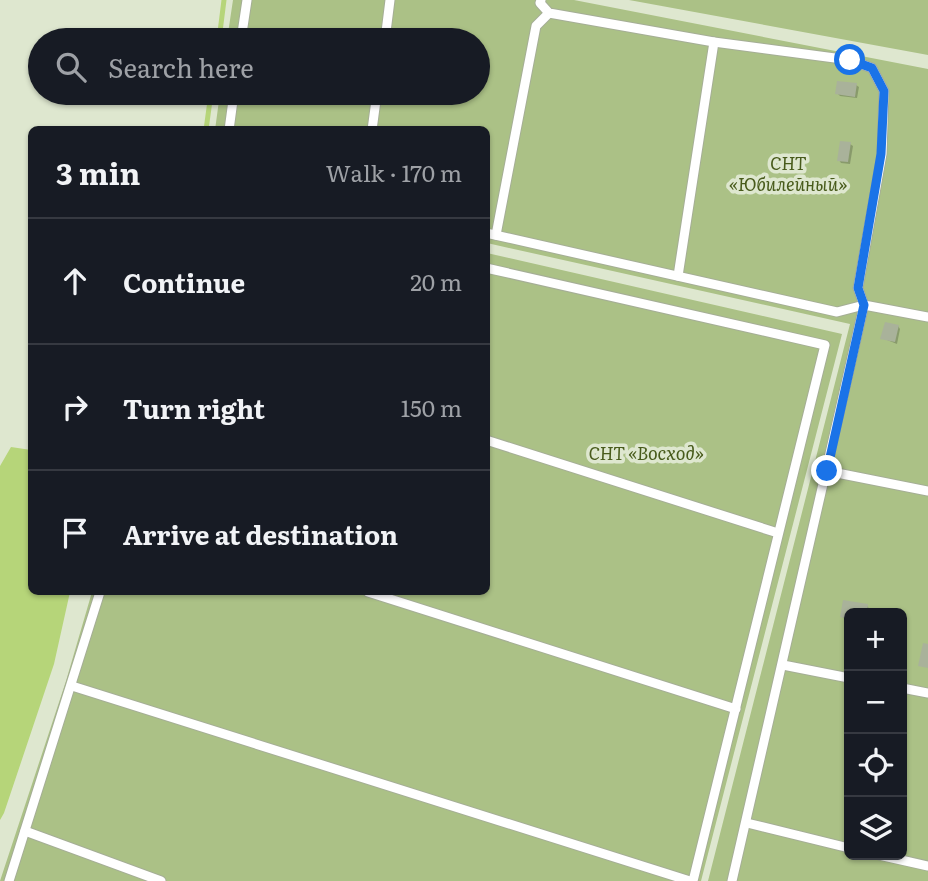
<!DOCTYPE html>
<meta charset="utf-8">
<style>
:root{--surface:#171b24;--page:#20242c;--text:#f1f3f6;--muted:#9ea1a6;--line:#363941}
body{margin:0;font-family:Literata,serif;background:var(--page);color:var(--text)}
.controls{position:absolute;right:21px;bottom:21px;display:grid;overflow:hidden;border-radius:10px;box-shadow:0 2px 5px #0004}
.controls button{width:63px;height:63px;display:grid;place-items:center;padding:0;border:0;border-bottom:2px solid var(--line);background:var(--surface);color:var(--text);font:35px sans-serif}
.stop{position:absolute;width:21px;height:21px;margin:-16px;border:5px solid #1a73e8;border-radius:50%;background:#fff}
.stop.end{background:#1a73e8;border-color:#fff;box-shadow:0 2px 7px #0008}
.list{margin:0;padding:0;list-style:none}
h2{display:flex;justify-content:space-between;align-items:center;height:91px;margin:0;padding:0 28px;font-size:30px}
h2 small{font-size:23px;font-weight:400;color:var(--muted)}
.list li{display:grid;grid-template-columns:46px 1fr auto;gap:21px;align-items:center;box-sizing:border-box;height:126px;padding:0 28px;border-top:2px solid var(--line)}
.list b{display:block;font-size:26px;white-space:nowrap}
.list em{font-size:23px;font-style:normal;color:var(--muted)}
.icon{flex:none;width:38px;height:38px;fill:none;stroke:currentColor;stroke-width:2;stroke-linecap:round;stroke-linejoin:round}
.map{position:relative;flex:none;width:928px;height:881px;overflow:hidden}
.search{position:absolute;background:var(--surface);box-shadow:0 2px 5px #0004;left:28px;top:28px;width:462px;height:77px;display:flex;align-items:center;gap:18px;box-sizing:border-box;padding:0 24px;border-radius:38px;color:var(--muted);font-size:26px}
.panel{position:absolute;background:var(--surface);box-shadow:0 2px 5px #0004;left:28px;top:126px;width:462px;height:469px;border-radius:10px}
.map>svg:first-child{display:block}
.green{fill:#abc186;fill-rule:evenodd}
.water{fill:#b6d579}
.shadow{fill:#0003}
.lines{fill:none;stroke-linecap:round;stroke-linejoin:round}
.stream{stroke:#b6d579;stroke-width:5}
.building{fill:#a9b29a}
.lane-casing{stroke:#a5ae96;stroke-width:11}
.lane{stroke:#fff;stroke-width:9}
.route{stroke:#1a73e8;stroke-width:9}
.labels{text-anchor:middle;stroke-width:7;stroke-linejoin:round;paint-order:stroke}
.park-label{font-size:18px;font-style:italic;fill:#485b1b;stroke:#dee7cf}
</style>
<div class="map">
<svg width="928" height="881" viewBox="0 0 928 881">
<rect width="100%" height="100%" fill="#dee7cf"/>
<g class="green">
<path d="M233,0H574L928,69V881H708L850,324L487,243L486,130H215L220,93H478V40H227ZM849,613H902V855H849Z"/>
<polygon points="629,0 928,0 928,55"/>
<polygon points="487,253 842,334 701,881 0,881 66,681 92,592 486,592"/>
</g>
<polygon class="water" points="11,447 31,450 32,592 70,592 54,664 4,813 0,820 0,466"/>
<g class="shadow">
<polygon points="856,85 859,87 857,98 840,96 837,93"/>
<polygon points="850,144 853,146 850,164 841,163 839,160"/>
<polygon points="898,326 900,329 897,344 882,338"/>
<polygon points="844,602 867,606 873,613 849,613 848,623 842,616"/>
</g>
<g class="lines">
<g class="stream">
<polyline points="219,40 224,0"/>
<polyline points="206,130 211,93"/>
</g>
</g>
<g class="building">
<polygon points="837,81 857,83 855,97 835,94"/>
<polygon points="840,141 851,142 848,162 837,161"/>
<polygon points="885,322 899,325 895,342 880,339"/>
<polygon points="843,600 868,604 867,613 849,613 849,619 840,617"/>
<polygon points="923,643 928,644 928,668 918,666"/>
</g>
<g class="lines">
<g class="lane-casing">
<g id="lane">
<polyline points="241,40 247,0"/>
<polyline points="385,40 390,0"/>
<polyline points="229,130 234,93"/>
<polyline points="372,130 377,93"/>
<polyline points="486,233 837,312 864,305 858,288 882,154 884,91 872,68 850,60 714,42 549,13 540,3 541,0"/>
<polyline points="496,235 536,26 549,13"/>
<polyline points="486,268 825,345 693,881"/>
<polyline points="678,276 714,42"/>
<polyline points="486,440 778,533"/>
<polyline points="827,471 928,491"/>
<polyline points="368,592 736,709"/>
<polyline points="783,665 849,678"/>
<polyline points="72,686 690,881"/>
<polyline points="902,688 928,693"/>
<polyline points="747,823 849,848"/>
<polyline points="25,831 161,881"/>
<polyline points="879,855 928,866"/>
<polyline points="9,881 100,592"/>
<polyline points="732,881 864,305 928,317"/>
</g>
</g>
<use href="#lane" class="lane"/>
</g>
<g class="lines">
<polyline class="route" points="827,471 864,305 858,288 881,154 884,91 872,68 850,60"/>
</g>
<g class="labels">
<g class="park-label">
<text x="788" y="170">СНТ<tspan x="788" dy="21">«Юбилейный»</tspan></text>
<text x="646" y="460">СНТ «Восход»</text>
</g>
</g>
</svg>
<div class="controls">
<button>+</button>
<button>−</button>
<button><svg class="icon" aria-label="locate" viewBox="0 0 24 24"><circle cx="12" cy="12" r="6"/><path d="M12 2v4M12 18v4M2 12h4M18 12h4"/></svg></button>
<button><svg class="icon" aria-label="layers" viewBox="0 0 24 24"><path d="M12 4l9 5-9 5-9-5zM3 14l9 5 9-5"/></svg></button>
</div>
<div class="stop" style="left:850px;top:60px"></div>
<div class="stop end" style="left:827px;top:471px"></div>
<div class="search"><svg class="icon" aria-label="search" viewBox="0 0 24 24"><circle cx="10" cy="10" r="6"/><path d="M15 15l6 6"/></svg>Search here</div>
<section class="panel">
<h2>3 min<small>Walk · 170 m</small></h2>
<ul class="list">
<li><svg class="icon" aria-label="ahead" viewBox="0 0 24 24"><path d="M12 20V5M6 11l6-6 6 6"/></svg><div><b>Continue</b></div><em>20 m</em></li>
<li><svg class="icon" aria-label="right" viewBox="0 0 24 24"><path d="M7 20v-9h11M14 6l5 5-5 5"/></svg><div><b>Turn right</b></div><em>150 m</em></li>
<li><svg class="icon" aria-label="arrive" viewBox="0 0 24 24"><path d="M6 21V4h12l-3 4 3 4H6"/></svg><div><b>Arrive at destination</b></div></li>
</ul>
</section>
</div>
